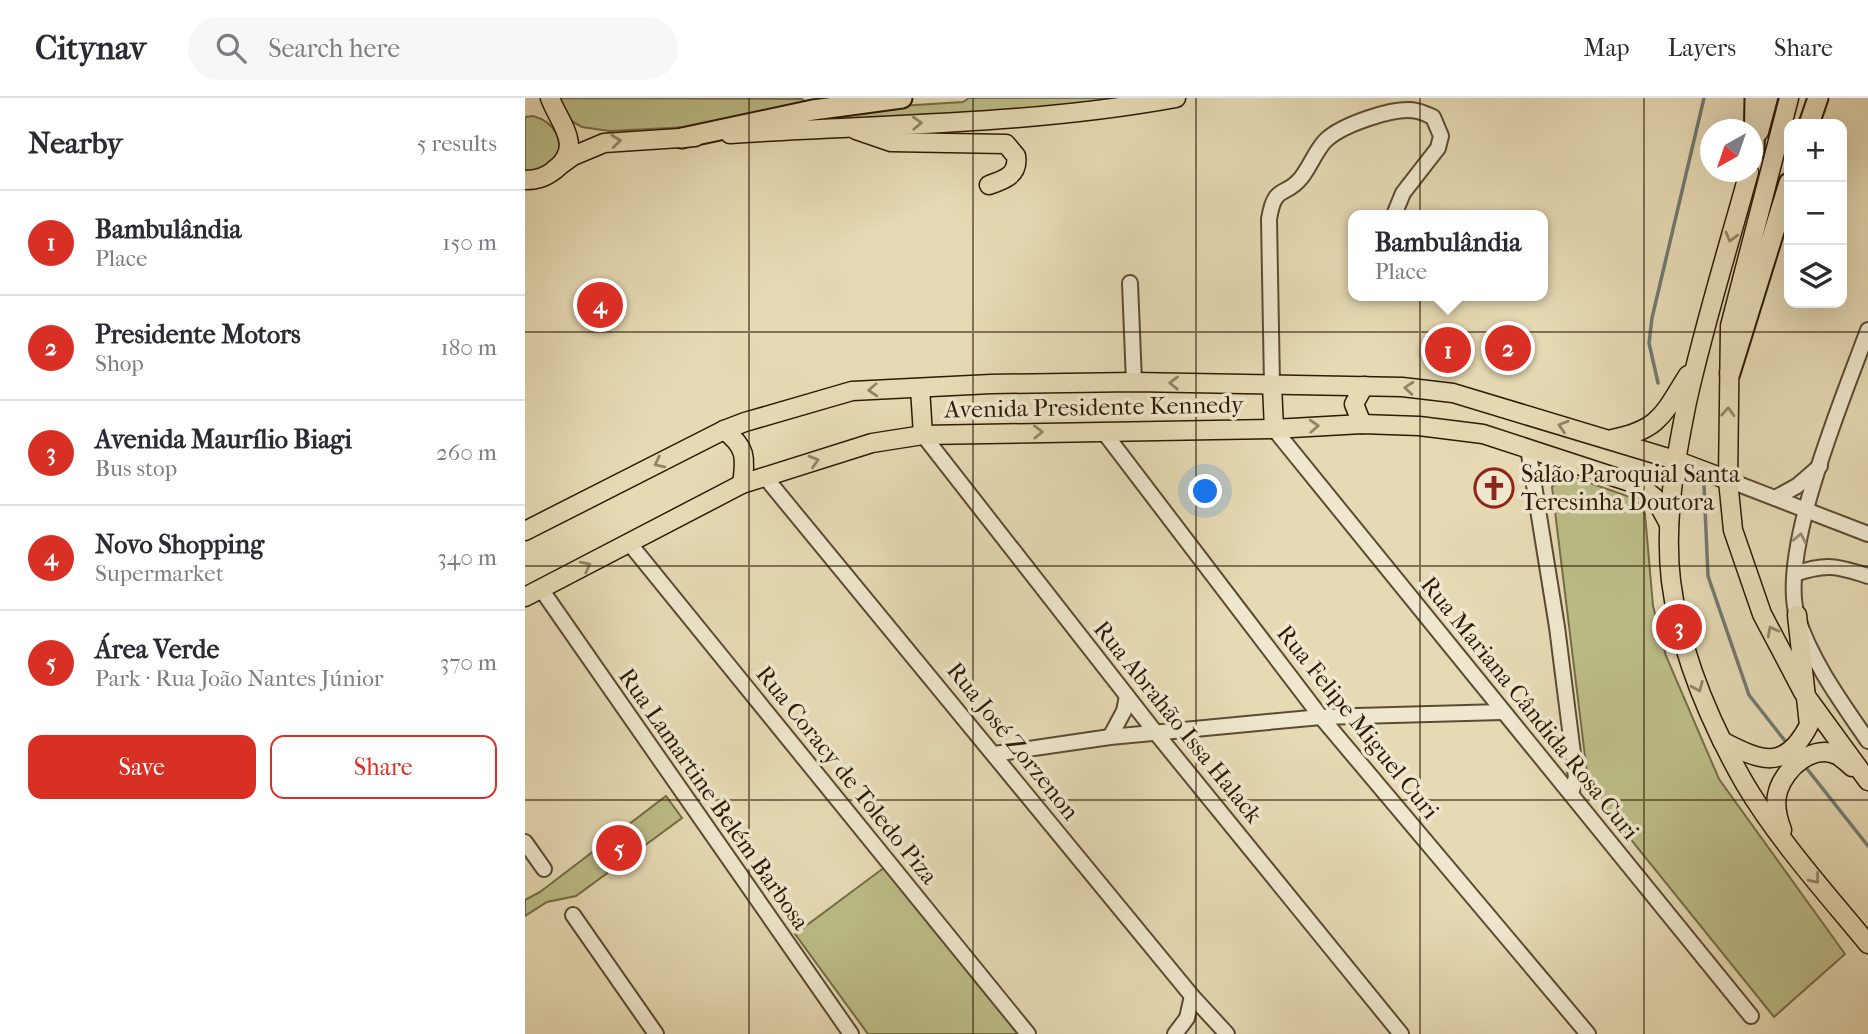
<!DOCTYPE html>
<meta charset="utf-8">
<style>
:root{--surface:#fff;--page:#f7f7f7;--text:#2b2b33;--muted:#7c7c81;--line:#e1e1e2;--accent:#d93025}
body{margin:0;font-family:"IM FELL French Canon",serif;background:var(--page);color:var(--text)}
.controls{position:absolute;right:21px;top:21px;display:grid;overflow:hidden;border-radius:14px;box-shadow:0 7px 28px #0002}
.controls button{width:63px;height:63px;display:grid;place-items:center;padding:0;border:0;border-bottom:2px solid var(--line);background:var(--surface);color:var(--text);font:35px sans-serif}
.compass{position:absolute;left:1175px;top:21px;width:63px;height:63px;border-radius:50%;background:var(--surface);box-shadow:0 7px 28px #0002;rotate:220deg}
.you{position:absolute;left:681px;top:394px;width:24px;height:24px;margin:-18px;border:5px solid #fff;border-radius:50%;background:#1a73e8;box-shadow:0 0 0 10px #1a73e833}
.badge{display:grid;place-items:center;width:46px;height:46px;border-radius:50%;background:var(--accent);color:#fff;font-size:23px;font-weight:700}
.pin{position:absolute;translate:-50% -50%;border:4px solid #fff;box-shadow:0 2px 7px #0006}
.popup{position:absolute;left:823px;top:112px;width:200px;height:91px;box-sizing:border-box;display:grid;place-content:center;border-radius:14px;background:var(--surface);filter:drop-shadow(0 2px 5px #0005);font-size:23px;white-space:nowrap;color:var(--muted)}
.popup b{font-size:26px;color:var(--text)}
.popup::after{content:'';position:absolute;left:50%;top:100%;margin-left:-14px;border:14px solid transparent;border-top-color:var(--surface)}
.list{margin:0;padding:0;list-style:none}
h2{display:flex;justify-content:space-between;align-items:center;height:91px;margin:0;padding:0 28px;font-size:30px}
h2 small{font-size:23px;font-weight:400;color:var(--muted)}
.list li{display:grid;grid-template-columns:46px 1fr auto;gap:21px;align-items:center;box-sizing:border-box;height:105px;padding:0 28px;border-top:2px solid var(--line)}
.list b{display:block;font-size:26px;white-space:nowrap}
.list p{margin:0;font-size:23px;white-space:nowrap;color:var(--muted)}
.list em{font-size:23px;font-style:normal;color:var(--muted)}
.actions{display:flex;gap:14px;padding:21px 28px}
.actions a{flex:1;padding:16px 0;border:2px solid var(--accent);border-radius:14px;text-align:center;font-size:24px;color:var(--accent)}
.actions .main{background:var(--accent);color:#fff}
.icon{flex:none;width:38px;height:38px;fill:none;stroke:currentColor;stroke-width:2;stroke-linecap:round;stroke-linejoin:round}
.map{position:relative;flex:none;width:1343px;height:936px;overflow:hidden}
header{display:flex;align-items:center;gap:42px;box-sizing:border-box;height:98px;padding:0 35px;background:var(--surface);border-bottom:2px solid var(--line)}
header strong{font-size:33px}
nav{display:flex;gap:38px;margin-inline-start:auto;font-size:24px}
.search{width:490px;height:63px;background:var(--page);display:flex;align-items:center;gap:18px;box-sizing:border-box;padding:0 24px;border-radius:38px;color:var(--muted);font-size:26px}
main{display:flex}
aside{flex:1;background:var(--surface)}
.map>svg:first-child{display:block}
.green{fill:#bcbd88;stroke:#756c47;stroke-width:2}
.lines{fill:none;stroke-linecap:round;stroke-linejoin:round}
.stream{stroke:#717971;stroke-width:3.5}
.minor-casing{stroke:#5c4b32;stroke-width:18}
.major-casing{stroke:#2e1b06;stroke-width:21}
.highway-casing{stroke:#2e1b06;stroke-width:23}
.minor{stroke:#efe7ce;stroke-width:14}
.major{stroke:#e6dab4;stroke-width:18}
.highway{stroke:#e6dab4;stroke-width:19}
.oneway{stroke:#938466}
.oneway2{stroke:#988b74}
.grid{fill:none;stroke:#2e1b06;stroke-width:2;stroke-opacity:0.55}
.labels{text-anchor:middle;stroke-width:7;stroke-linejoin:round;paint-order:stroke}
.street-label{font-size:24px;fill:#2e1b06;stroke:#efe7ce}
.poi-label{font-size:24px;fill:#2e1b06;stroke:#efe7ce;text-anchor:start}
</style>
<header>
<strong>Citynav</strong>
<div class="search"><svg class="icon" aria-label="search" viewBox="0 0 24 24"><circle cx="10" cy="10" r="6"/><path d="M15 15l6 6"/></svg>Search here</div>
<nav><a>Map</a><a>Layers</a><a>Share</a></nav>
</header>
<main>
<aside>
<h2>Nearby<small>5 results</small></h2>
<ul class="list">
<li><span class="badge">1</span><div><b>Bambulândia</b><p>Place</p></div><em>150 m</em></li>
<li><span class="badge">2</span><div><b>Presidente Motors</b><p>Shop</p></div><em>180 m</em></li>
<li><span class="badge">3</span><div><b>Avenida Maurílio Biagi</b><p>Bus stop</p></div><em>260 m</em></li>
<li><span class="badge">4</span><div><b>Novo Shopping</b><p>Supermarket</p></div><em>340 m</em></li>
<li><span class="badge">5</span><div><b>Área Verde</b><p>Park · Rua João Nantes Júnior</p></div><em>370 m</em></li>
</ul>
<div class="actions"><a class="main">Save</a><a>Share</a></div>
</aside>
<div class="map">
<svg width="1343" height="936" viewBox="0 0 1343 936">
<rect width="100%" height="100%" fill="#e6dab4"/>
<filter id="stains"><feTurbulence type="fractalNoise" baseFrequency=".00286" numOctaves="4"/><feColorMatrix values="0 0 0 0 .2 0 0 0 0 .09 0 0 0 0 .02 0 0 0 .5 -.17"/></filter>
<radialGradient id="worn" r=".72"><stop offset=".6" stop-color="#630" stop-opacity="0"/><stop offset="1" stop-color="#630" stop-opacity=".3"/></radialGradient>
<g class="green">
<polygon points="29,0 277,1 283,7 164,29 84,33 57,29 46,23"/>
<polygon points="444,0 606,0 440,18 246,27 343,10 438,4"/>
<path d="M8,18C30,24 39,42 32,63L0,79V19Z"/>
<polygon points="1045,378 1108,400 1116,408 1120,416 1128,508 1141,558 1194,681 1320,856 1249,919 1070,697 1063,683 1027,389 1036,381"/>
<polygon points="141,698 157,720 51,798 22,804 0,818 0,802 15,794"/>
<polygon points="364,766 508,936 343,936 270,836"/>
</g>
<g class="lines">
<g class="stream">
<polyline points="1133,285 1124,245 1127,220 1179,0"/>
<polyline points="1179,387 1183,478 1224,597 1264,648"/>
<polyline points="1279,667 1343,748"/>
</g>
<g class="minor-casing">
<g id="minor">
<polyline points="605,185 609,284"/>
<path d="M1343,232C1319,298 1253,453 1272,518C1286,563 1317,605 1343,643"/>
<path d="M747,287L744,121C750,85 760,100 776,80C785,69 790,54 800,43C816,27 870,8 892,13C897,14 903,17 908,19L916,38L913,50L878,95L869,117"/>
<polyline points="749,331 1226,918"/>
<polyline points="578,333 796,619 1063,936"/>
<polyline points="398,337 631,635 876,936"/>
<polyline points="1003,350 1032,529 1051,679 1046,696"/>
<polyline points="240,379 667,898 702,936"/>
<polyline points="1203,382 1343,436"/>
<polyline points="1250,400 1272,388 1295,368"/>
<polyline points="105,446 503,936"/>
<path d="M1270,476C1301,465 1312,468 1343,478"/>
<polyline points="16,491 326,936"/>
<polyline points="585,639 599,613 602,598"/>
<polyline points="469,656 585,639 796,619 977,614"/>
<polyline points="0,744 19,771"/>
<polyline points="48,817 131,936"/>
<polyline points="650,936 662,920 667,898"/>
</g>
</g>
<g class="major-casing">
<g id="major">
<polyline points="1264,0 1205,228 1203,382 1208,432 1237,516 1278,594 1343,683"/>
<path d="M331,32L366,44L481,46L491,58C494,77 479,82 464,87"/>
<polyline points="1234,34 1243,0"/>
<path d="M205,36C354,26 504,27 651,0"/>
<polyline points="30,71 48,58 79,45 170,39"/>
<path d="M1224,74C1203,150 1179,227 1162,304C1150,363 1139,423 1146,483C1155,555 1184,623 1220,686C1254,743 1301,795 1343,846"/>
<path d="M0,82C13,82 21,79 31,71C59,47 34,25 25,0"/>
<polyline points="747,287 749,331"/>
<polyline points="395,290 398,337"/>
<polyline points="837,326 829,306 839,288"/>
<path d="M199,332C221,349 221,359 217,386"/>
<path d="M1087,341C1135,332 1139,315 1163,277"/>
<polyline points="0,433 199,332 220,324 327,293 466,286 609,284 877,289 928,295 1150,362 1203,382"/>
<polyline points="0,499 217,386 347,345 398,337 749,331 837,326 894,328 958,336 1114,387 1130,400 1144,426"/>
<path d="M1197,643C1236,663 1260,674 1284,627L1272,517"/>
<path d="M1257,732C1252,719 1249,706 1253,693C1260,670 1289,644 1314,658C1318,661 1323,665 1327,669"/>
</g>
</g>
<g class="highway-casing">
<g id="highway">
<polyline points="1284,26 1293,0"/>
<polyline points="157,40 288,12 377,0"/>
<polyline points="1229,53 1230,0"/>
<polyline points="1205,275 1264,85"/>
</g>
</g>
<use href="#minor" class="minor"/>
<use href="#major" class="major"/>
<use href="#highway" class="highway"/>
</g>
<defs><path id="oneway-chevron" d="M-2-3.5L2.5 0L-2 3.5" fill="none" stroke-width="1.6" stroke-linecap="round" stroke-linejoin="round" transform="scale(1.75)"/></defs>
<g class="oneway">
<use href="#oneway-chevron" transform="translate(392 25) rotate(-2)"/>
<use href="#oneway-chevron" transform="translate(91 43) rotate(-6)"/>
<use href="#oneway-chevron" transform="translate(1206 139) rotate(105)"/>
<use href="#oneway-chevron" transform="translate(649 285) rotate(-179)"/>
<use href="#oneway-chevron" transform="translate(884 290) rotate(-175)"/>
<use href="#oneway-chevron" transform="translate(348 292) rotate(177)"/>
<use href="#oneway-chevron" transform="translate(1203 314) rotate(-87)"/>
<use href="#oneway-chevron" transform="translate(789 328) rotate(-3)"/>
<use href="#oneway-chevron" transform="translate(1038 328) rotate(-163)"/>
<use href="#oneway-chevron" transform="translate(513 334) rotate(-1)"/>
<use href="#oneway-chevron" transform="translate(289 363) rotate(-17)"/>
<use href="#oneway-chevron" transform="translate(134 365) rotate(153)"/>
<use href="#oneway-chevron" transform="translate(61 468) rotate(-27)"/>
<use href="#oneway-chevron" transform="translate(1247 533) rotate(-118)"/>
<use href="#oneway-chevron" transform="translate(1173 589) rotate(67)"/>
<use href="#oneway-chevron" transform="translate(1290 781) rotate(51)"/>
</g>
<use class="oneway2" href="#oneway-chevron" transform="translate(1275 440) rotate(-79)"/>
<path class="grid" d="M224,0V936M448,0V936M671,0V936M895,0V936M1119,0V936M0,234H1343M0,468H1343M0,702H1343"/>
<defs>
<g id="church-ring" transform="scale(2.0125)"><circle r="9.5" fill="#efe7ce" stroke="#8f2418" stroke-width="1.5"/><path d="M-1.2-6h2.4v3.5h3.3v2.4h-3.3V6h-2.4V-.1h-3.3v-2.4h3.3Z" fill="#8f2418"/></g>
</defs>
<g fill-rule="evenodd">
<use href="#church-ring" x="969" y="390"/>
</g>
<g class="labels">
<g class="street-label">
<text transform="translate(569 309) rotate(-1)" y="8">Avenida Presidente Kennedy</text>
<text transform="translate(1005 610) rotate(51)" y="8">Rua Mariana Cândida Rosa Curi</text>
<text transform="translate(653 624) rotate(51)" y="8">Rua Abrahão Issa Halack</text>
<text transform="translate(833 624) rotate(51)" y="8">Rua Felipe Miguel Curi</text>
<text transform="translate(488 643) rotate(51)" y="8">Rua José Zorzenon</text>
<text transform="translate(322 677) rotate(51)" y="8">Rua Coracy de Toledo Piza</text>
<text transform="translate(189 701) rotate(55)" y="8">Rua Lamartine Belém Barbosa</text>
</g>
<g class="poi-label">
<text x="996" y="384">Salão Paroquial Santa<tspan x="996" dy="28">Teresinha Doutora</tspan></text>
</g>
</g>
<rect width="100%" height="100%" filter="url(#stains)"/>
<rect width="100%" height="100%" fill="url(#worn)"/>
</svg>
<div class="controls">
<button>+</button>
<button>−</button>
<button><svg class="icon" aria-label="layers" viewBox="0 0 24 24"><path d="M12 4l9 5-9 5-9-5zM3 14l9 5 9-5"/></svg></button>
</div>
<svg class="compass" viewBox="-18 -18 36 36"><path d="M0-13l5 13h-10z" fill="#e53935"/><path d="M0 13l5-13h-10z" fill="#7c7c81"/></svg>
<div class="you"></div>
<div class="pin badge" style="left:923px;top:252px">1</div>
<div class="popup"><b>Bambulândia</b>Place</div>
<div class="pin badge" style="left:983px;top:250px">2</div>
<div class="pin badge" style="left:1154px;top:529px">3</div>
<div class="pin badge" style="left:75px;top:207px">4</div>
<div class="pin badge" style="left:94px;top:750px">5</div>
</div>
</main>
